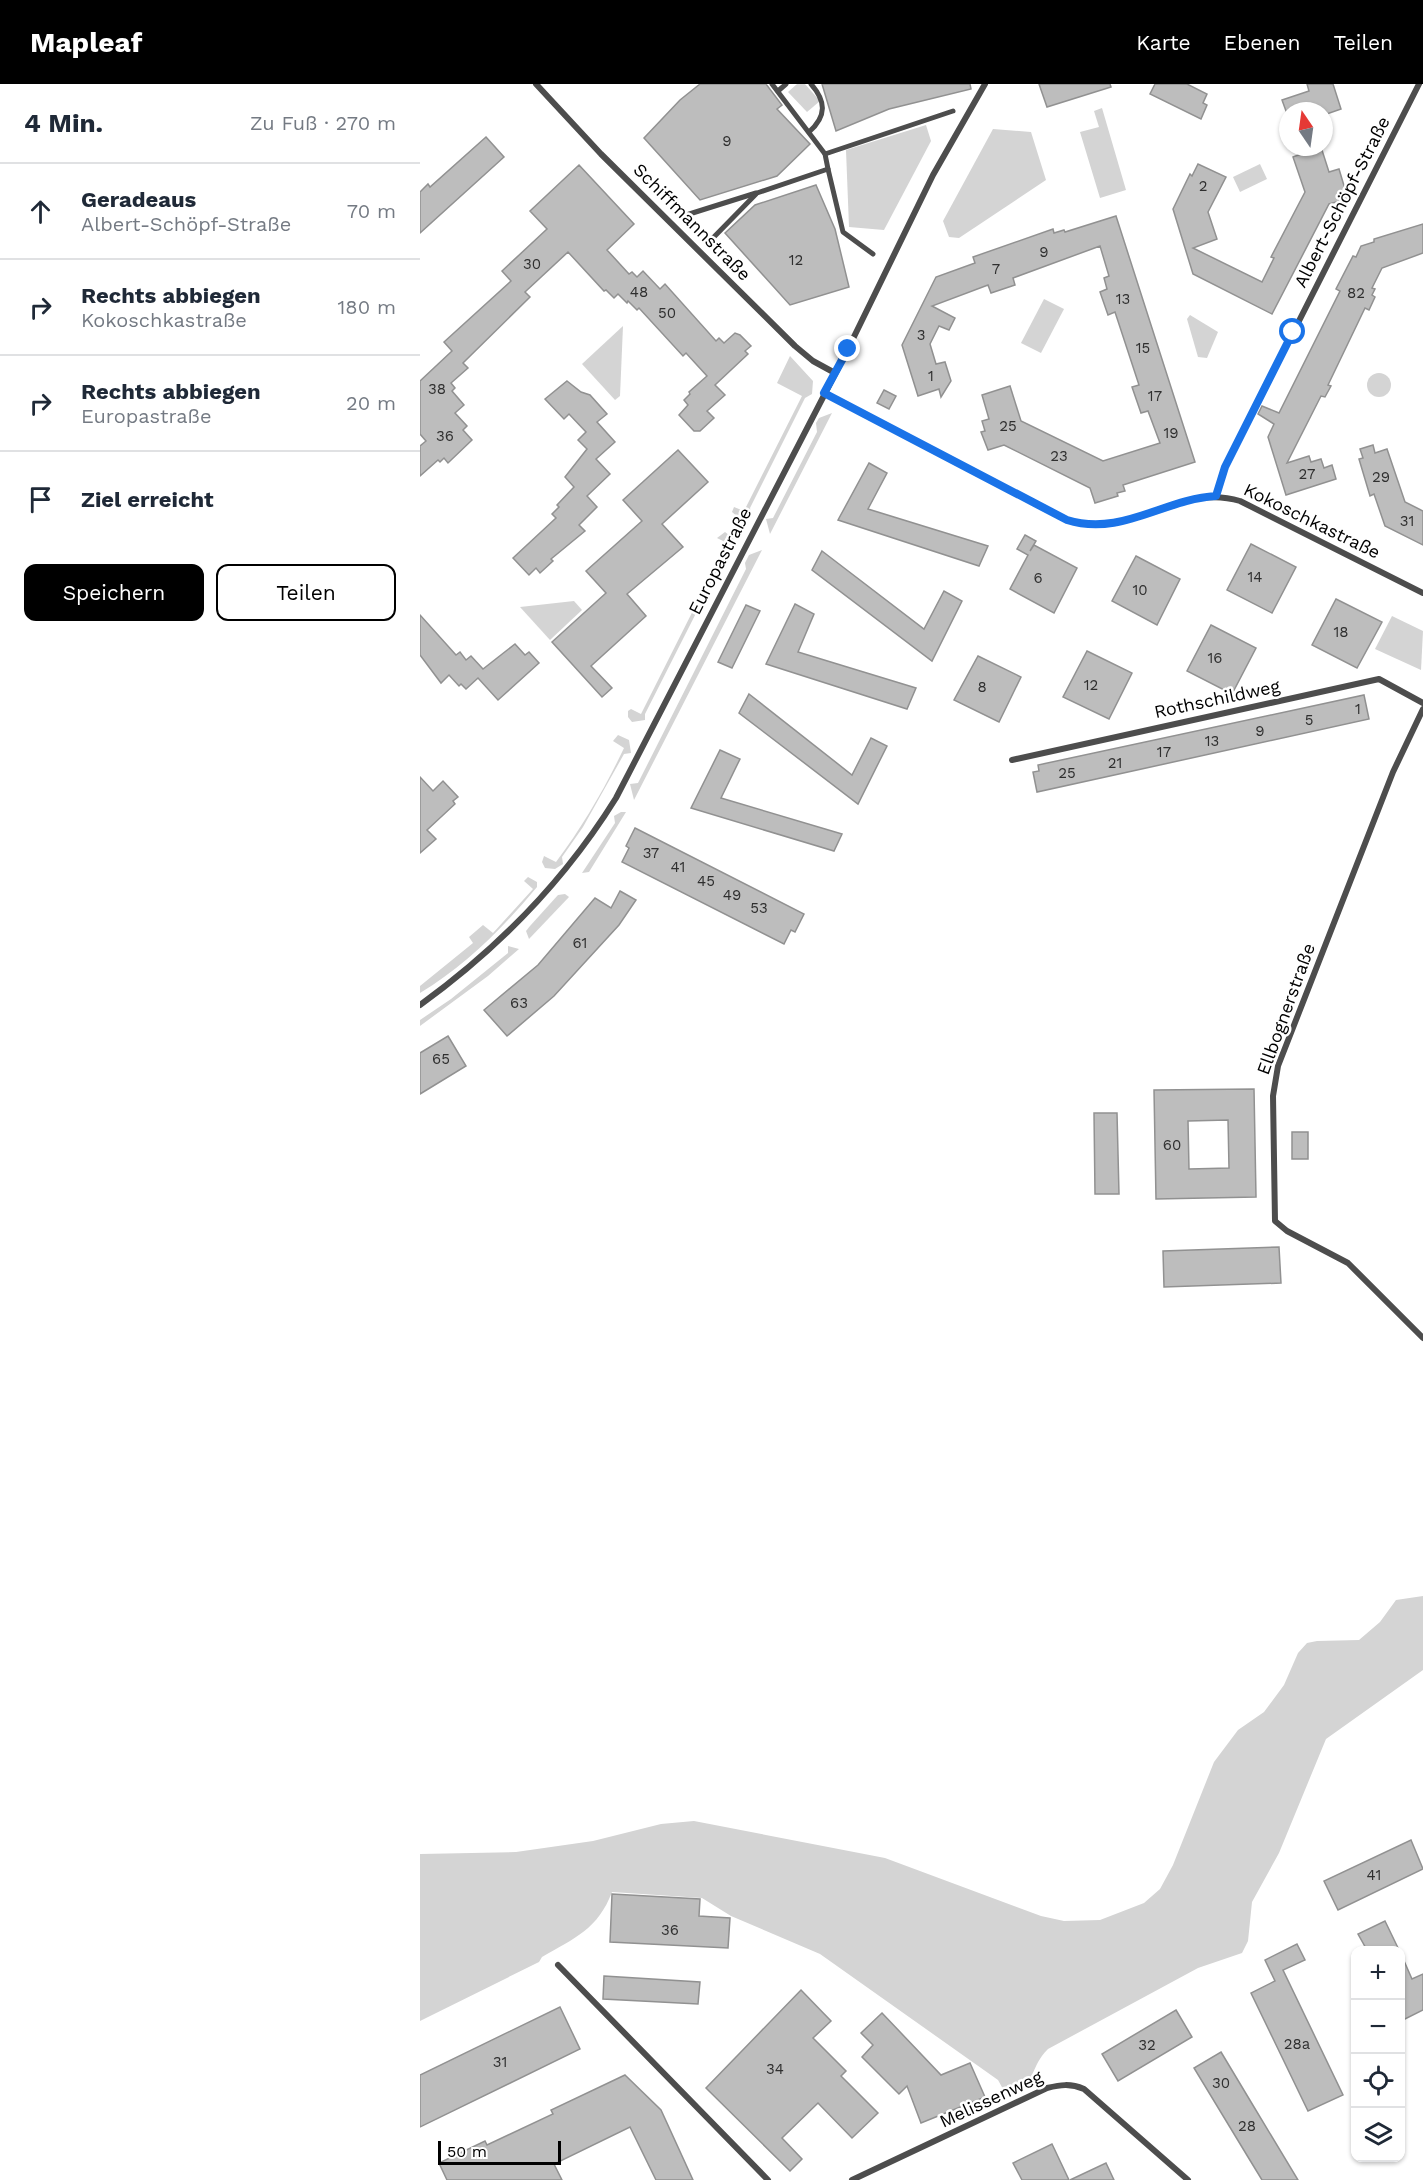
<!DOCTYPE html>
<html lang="de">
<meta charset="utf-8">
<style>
:root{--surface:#fff;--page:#f6f6f7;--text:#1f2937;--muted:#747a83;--line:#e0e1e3;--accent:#000}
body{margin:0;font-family:"Work Sans",sans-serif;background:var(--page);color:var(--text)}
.controls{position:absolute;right:18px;bottom:18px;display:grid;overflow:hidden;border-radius:12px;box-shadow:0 2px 4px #0004}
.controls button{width:54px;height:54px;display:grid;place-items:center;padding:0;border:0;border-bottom:2px solid var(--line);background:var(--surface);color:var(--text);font:30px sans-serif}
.compass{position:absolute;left:859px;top:18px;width:54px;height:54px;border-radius:50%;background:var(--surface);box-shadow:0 2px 4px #0004;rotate:347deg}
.scale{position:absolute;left:18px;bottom:15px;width:123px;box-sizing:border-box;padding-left:6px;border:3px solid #000;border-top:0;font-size:16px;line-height:21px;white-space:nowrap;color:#000;-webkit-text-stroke:4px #fff;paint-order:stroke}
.stop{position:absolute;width:18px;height:18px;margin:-14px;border:4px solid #1a73e8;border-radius:50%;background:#fff}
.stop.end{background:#1a73e8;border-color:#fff;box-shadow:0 2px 6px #0008}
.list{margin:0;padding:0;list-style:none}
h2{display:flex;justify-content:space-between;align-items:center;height:78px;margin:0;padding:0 24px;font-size:26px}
h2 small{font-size:20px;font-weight:400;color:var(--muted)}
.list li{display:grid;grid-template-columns:39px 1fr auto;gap:18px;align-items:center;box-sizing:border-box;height:96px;padding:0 24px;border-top:2px solid var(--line)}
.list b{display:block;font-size:22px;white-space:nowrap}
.list p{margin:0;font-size:20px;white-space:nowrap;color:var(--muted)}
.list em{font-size:20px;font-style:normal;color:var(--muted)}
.actions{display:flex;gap:12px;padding:18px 24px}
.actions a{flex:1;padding:14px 0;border:2px solid var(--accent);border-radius:12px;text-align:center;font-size:21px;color:var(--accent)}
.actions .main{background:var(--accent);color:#fff}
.icon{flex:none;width:33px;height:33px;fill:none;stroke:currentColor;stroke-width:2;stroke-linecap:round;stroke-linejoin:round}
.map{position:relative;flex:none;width:1003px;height:2096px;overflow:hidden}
header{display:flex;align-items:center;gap:36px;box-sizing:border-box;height:84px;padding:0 30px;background:var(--accent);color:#fff}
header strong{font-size:28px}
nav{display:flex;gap:33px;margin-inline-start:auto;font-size:21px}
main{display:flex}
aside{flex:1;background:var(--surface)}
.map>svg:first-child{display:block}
.green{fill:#d4d4d4}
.building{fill:#bdbdbd;stroke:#919191;stroke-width:1.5;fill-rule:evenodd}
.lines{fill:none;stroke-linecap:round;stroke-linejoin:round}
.pedestrian{stroke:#4d4d4d;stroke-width:5}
.minor{stroke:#4d4d4d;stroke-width:6}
.route{stroke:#1a73e8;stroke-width:8}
.labels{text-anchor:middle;stroke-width:5;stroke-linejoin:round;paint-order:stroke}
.number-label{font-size:15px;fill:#2f2f2f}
.street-label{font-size:18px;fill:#000;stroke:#fff}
</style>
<header>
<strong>Mapleaf</strong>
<nav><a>Karte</a><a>Ebenen</a><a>Teilen</a></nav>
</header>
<main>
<aside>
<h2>4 Min.<small>Zu Fuß · 270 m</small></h2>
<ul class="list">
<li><svg class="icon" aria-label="ahead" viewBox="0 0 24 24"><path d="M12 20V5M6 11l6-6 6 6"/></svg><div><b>Geradeaus</b><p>Albert-Schöpf-Straße</p></div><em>70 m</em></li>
<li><svg class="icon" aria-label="right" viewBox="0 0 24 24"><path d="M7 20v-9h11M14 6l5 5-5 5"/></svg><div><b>Rechts abbiegen</b><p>Kokoschkastraße</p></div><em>180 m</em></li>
<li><svg class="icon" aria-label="right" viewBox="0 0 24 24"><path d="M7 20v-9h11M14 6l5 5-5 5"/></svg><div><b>Rechts abbiegen</b><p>Europastraße</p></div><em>20 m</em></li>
<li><svg class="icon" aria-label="arrive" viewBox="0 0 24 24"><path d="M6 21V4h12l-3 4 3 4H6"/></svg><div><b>Ziel erreicht</b></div></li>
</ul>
<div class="actions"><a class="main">Speichern</a><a>Teilen</a></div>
</aside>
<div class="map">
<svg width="1003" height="2096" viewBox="0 0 1003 2096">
<rect width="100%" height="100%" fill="#fff"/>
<g class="green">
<polygon points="377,0 385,0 400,17 387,28 368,8"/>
<polygon points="682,24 706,106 680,114 660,48 679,43 674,27"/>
<polygon points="506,41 511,57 464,146 429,143 426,66"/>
<polygon points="573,45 611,48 626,96 539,154 529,153 523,137"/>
<polygon points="840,80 847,95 820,108 813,93"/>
<polygon points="624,215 644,225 621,269 601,259"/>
<polygon points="770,231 798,248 787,274 778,273 767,235"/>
<polygon points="203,242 200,312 195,316 162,280"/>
<polygon points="370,272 393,297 392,310 385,314 330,424 332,431 319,434 312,428 314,423 324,427 382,312 357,299"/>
<circle cx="959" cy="301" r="12"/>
<polygon points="412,329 350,450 346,435 353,434 397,348 396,339 399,334"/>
<polygon points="305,448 314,455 314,465 308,466 225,630 225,636 212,638 208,633 208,627 211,625 221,630 307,459 297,454"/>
<polygon points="342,466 214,716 210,700 218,699 326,485 325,479 329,471"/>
<polygon points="154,517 162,526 130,556 100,523"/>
<polygon points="972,532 1003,547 1001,586 955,565"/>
<path d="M198,651L209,656L211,669L204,670L163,743L142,773L143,780L135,785L125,784L122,778L124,772L136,778C163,742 185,704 204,664L193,657Z"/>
<polygon points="201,728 206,728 169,788 162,789 195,739 194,732"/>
<path d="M108,793L117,798V803C83,844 45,882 0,909V902L53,859L49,853L63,841L73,849L113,805L104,797Z"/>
<polygon points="145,810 149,813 109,855 106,847 110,842 138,811"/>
<polygon points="88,862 99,865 68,892 0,942 0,936 31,915 88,869"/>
<path d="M1003,1512V1586L906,1655L859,1769L832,1818L828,1857L822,1869L778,1884L628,1965C608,1985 618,2000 588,2014L578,1996L400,1870L311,1832L282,1814L192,1808C178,1845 155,1854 122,1873L119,1878L0,1937V1770L96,1768L173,1757L241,1740L274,1737L465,1774L621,1832L644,1837L680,1836L724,1819L740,1805L753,1781L794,1678L818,1646L844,1628L864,1601L878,1569L887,1559L897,1557L939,1556L960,1538L976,1516Z"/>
</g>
<g class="building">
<polygon points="280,0 346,0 362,21 357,25 390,60 357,92 280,116 224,54 260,16"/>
<polygon points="402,0 550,0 551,5 469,25 416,47"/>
<polygon points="619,0 690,0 691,3 627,23"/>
<polygon points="735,0 767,0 787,10 783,19 787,21 781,35 730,10"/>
<polygon points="887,0 913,0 921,25 904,31 904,27 866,27 862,16 889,7"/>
<polygon points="66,53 84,73 0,149 0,108 8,100 10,103"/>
<polygon points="879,63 901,63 909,88 919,85 928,115 909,120 852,230 773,190 753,125 770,90 772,92 778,80 806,93 788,128 797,155 773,164 842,198 854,174 851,173 885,108 873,73 881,70"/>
<polygon points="159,81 214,140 187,166 209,190 212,188 217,193 223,187 240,205 245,200 296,257 299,254 304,259 315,249 320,251 331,262 325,267 328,270 295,301 305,311 287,327 294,334 280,347 274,347 259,331 268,321 264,316 270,310 269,308 287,292 266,269 263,272 219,224 217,226 208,217 207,219 198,210 194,214 186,206 184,207 148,168 105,208 110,213 43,279 48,284 31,299 35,304 32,307 44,321 35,329 47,342 43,346 52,356 28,379 24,374 20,378 18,376 0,392 0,362 6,357 0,350 0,297 32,267 24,258 91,197 82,187 127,145 110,127"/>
<polygon points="396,101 415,145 429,203 370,221 305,149 335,121"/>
<polygon points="696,132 775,378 703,401 705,407 697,409 698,412 675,419 670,404 584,361 568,366 561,348 565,347 562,337 569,335 562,311 590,302 601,337 683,377 740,359 728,327 721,329 712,303 719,301 695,228 688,231 680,208 687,205 684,194 689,192 680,162 593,194 595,201 571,209 568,201 512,222 535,234 529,246 519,242 510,260 516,280 525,278 531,297 521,313 519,305 498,312 482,261 516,193 555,179 553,173 633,145 634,149 644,146 645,148"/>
<polygon points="1003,140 1003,169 962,184 952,204 955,205 952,211 955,213 949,226 945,224 908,301 911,302 905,313 901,312 867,379 889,372 891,378 901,375 904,384 912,381 916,395 866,411 848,353 854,340 838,330 842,322 859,329 920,207 916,205 933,172 936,173 941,162 954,158 954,155"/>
<polygon points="147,297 161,308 170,311 187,330 177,338 195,358 176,375 190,390 167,412 177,423 159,441 165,447 131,475 133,477 120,489 116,484 109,491 93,474 136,434 132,430 139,423 137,421 154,403 145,393 167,365 158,356 166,348 149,330 144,335 125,315"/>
<polygon points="464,306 476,312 469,325 457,319"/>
<polygon points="953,361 955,369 967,365 985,418 1003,427 1003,461 965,442 954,410 950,412 939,375 943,374 940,365"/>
<polygon points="258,366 288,398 242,440 263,463 207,510 226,532 171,582 192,604 182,613 132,558 186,509 166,487 222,437 203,416"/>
<polygon points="449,379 467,389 448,425 568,462 559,482 418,436"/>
<polygon points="605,451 616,457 610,467 614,461 657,484 634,529 590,505 608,471 597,465"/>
<polygon points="831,460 876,483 852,529 807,506"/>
<polygon points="402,467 504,545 524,507 542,517 512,577 392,486"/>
<polygon points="716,472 760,495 737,541 692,517"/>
<polygon points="916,515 962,538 937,584 892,561"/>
<polygon points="375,520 394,530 378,568 496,604 487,625 346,580"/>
<polygon points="326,521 340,527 312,584 298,578"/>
<polygon points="0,531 36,571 40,568 46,576 51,572 63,585 95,560 105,571 109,568 119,579 78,616 58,594 46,605 41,600 39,602 29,591 21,599 0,571"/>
<polygon points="791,541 836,564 812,610 767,587"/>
<polygon points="667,567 712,589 689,635 643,613"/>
<polygon points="558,572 601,593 579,638 534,616"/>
<polygon points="329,610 432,691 451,654 467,662 438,720 319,629"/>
<polygon points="944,611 949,635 617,708 613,688 619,687 618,681"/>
<polygon points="300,666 320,675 301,714 422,750 414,767 271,724"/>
<polygon points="0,693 13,707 23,697 38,713 33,717 35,720 7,746 16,755 0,769"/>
<polygon points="215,744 384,830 375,848 371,846 364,860 202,778 209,764 206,762"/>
<polygon points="200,807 216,816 199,841 134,912 87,952 64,926 118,881 175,814 191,824"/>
<polygon points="28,952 46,982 0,1010 0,969"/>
<path d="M834,1005L836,1113L736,1115L734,1006ZM808,1036L809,1084L769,1085L768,1037Z"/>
<polygon points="674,1029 697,1029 699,1110 675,1110"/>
<rect x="872" y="1048" width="16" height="27"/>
<polygon points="859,1163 861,1199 744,1203 743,1167"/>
<polygon points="991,1756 1003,1785 918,1826 904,1797"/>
<polygon points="192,1810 280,1815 279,1832 310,1834 308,1864 190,1858"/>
<polygon points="965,1837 979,1866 947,1866 938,1850"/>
<polygon points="877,1860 885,1876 863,1886 923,2011 888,2027 831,1909 855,1897 845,1876"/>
<polygon points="981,1870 992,1895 1003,1890 1003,1926 981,1937"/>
<polygon points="184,1892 280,1898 278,1920 183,1915"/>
<polygon points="381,1906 411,1937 393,1954 426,1987 421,1992 458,2029 432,2054 398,2019 362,2054 382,2075 370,2087 286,2004"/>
<polygon points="140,1923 160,1965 0,2043 0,1991"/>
<polygon points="756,1926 772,1953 698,1997 682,1970"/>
<polygon points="462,1929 521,1991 550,1979 565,2013 501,2039 487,2002 479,2010 442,1973 453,1961 441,1949"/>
<polygon points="801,1968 834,2023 878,2096 842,2096 828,2073 774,1984"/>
<polygon points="205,1991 241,2026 273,2096 236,2096 210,2043 134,2080 142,2096 27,2096 19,2079 65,2057 67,2061 133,2030 131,2026"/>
<polygon points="632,2060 649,2096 602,2096 593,2079"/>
<polygon points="686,2079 694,2096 650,2096"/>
</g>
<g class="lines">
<g class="pedestrian">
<polyline points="352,0 405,70 408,85"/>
<polyline points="358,7 366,0"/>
<path d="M389,48C407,32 406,17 391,0"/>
<polyline points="405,70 533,27"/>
<polyline points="263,132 336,109"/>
<polyline points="289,158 337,109 408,85 423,148 453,170"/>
</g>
<g class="minor">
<polyline points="116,0 181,70 375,262 393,277 415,289"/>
<path d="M404,309L647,436C713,456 758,398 820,417L1003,509"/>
<polyline points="796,412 805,383 999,0"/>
<polyline points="1003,625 973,688 858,982 853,1012 855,1137 867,1147 928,1179 1003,1254"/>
<polyline points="592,676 959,595 1003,619"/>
<path d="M0,921C79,864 145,796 196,714L428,265L513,91L565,0"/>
<polyline points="138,1881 348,2096"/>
<path d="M432,2096L627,2004C640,2001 650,1999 664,2005L768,2096"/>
</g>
</g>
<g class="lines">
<path class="route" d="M428,265L404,309L647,436C701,453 744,415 796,412L805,383L873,248"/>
</g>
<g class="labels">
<g class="number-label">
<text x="307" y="62">9</text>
<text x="783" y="107">2</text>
<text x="624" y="173">9</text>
<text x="376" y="181">12</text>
<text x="112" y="185">30</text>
<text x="576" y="190">7</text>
<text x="219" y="213">48</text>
<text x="936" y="214">82</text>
<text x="703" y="220">13</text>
<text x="247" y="234">50</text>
<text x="501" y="256">3</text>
<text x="723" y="269">15</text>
<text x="511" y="297">1</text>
<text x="17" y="310">38</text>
<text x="735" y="317">17</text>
<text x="588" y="347">25</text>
<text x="751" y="354">19</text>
<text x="25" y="357">36</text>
<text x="639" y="377">23</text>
<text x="887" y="395">27</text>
<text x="961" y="398">29</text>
<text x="987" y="442">31</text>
<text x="835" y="498">14</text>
<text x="618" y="499">6</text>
<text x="720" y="511">10</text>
<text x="921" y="553">18</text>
<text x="795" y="579">16</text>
<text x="671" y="606">12</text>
<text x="562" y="608">8</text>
<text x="938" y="630">1</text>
<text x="889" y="641">5</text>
<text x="840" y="652">9</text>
<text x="792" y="662">13</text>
<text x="744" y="673">17</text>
<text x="695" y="684">21</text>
<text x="647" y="694">25</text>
<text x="231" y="774">37</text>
<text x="258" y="788">41</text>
<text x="286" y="802">45</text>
<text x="312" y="816">49</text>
<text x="339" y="829">53</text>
<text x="160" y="864">61</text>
<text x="99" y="924">63</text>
<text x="21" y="980">65</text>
<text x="752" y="1066">60</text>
<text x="954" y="1796">41</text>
<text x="250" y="1851">36</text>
<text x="877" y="1965">28a</text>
<text x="727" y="1966">32</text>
<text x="80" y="1983">31</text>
<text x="355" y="1990">34</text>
<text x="801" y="2004">30</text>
<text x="827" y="2047">28</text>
</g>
<g class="street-label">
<text transform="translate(922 118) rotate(-63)" y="6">Albert-Schöpf-Straße</text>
<text transform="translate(272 138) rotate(45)" y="6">Schiffmannstraße</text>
<text transform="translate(892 437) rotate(26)" y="6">Kokoschkastraße</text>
<text transform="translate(300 477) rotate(-63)" y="6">Europastraße</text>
<text transform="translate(797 615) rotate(-12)" y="6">Rothschildweg</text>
<text transform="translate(866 925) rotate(-70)" y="6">Ellbognerstraße</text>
<text transform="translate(571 2015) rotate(-25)" y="6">Melissenweg</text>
</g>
</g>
</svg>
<div class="controls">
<button>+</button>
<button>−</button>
<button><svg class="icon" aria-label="locate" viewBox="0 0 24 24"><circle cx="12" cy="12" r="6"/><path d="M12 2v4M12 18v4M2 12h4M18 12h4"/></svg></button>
<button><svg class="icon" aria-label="layers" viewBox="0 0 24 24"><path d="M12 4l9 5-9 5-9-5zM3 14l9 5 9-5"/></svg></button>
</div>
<svg class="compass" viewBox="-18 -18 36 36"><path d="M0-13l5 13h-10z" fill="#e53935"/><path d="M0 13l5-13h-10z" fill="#747a83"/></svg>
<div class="scale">50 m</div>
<div class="stop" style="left:873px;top:248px"></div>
<div class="stop end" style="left:428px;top:265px"></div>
</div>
</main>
